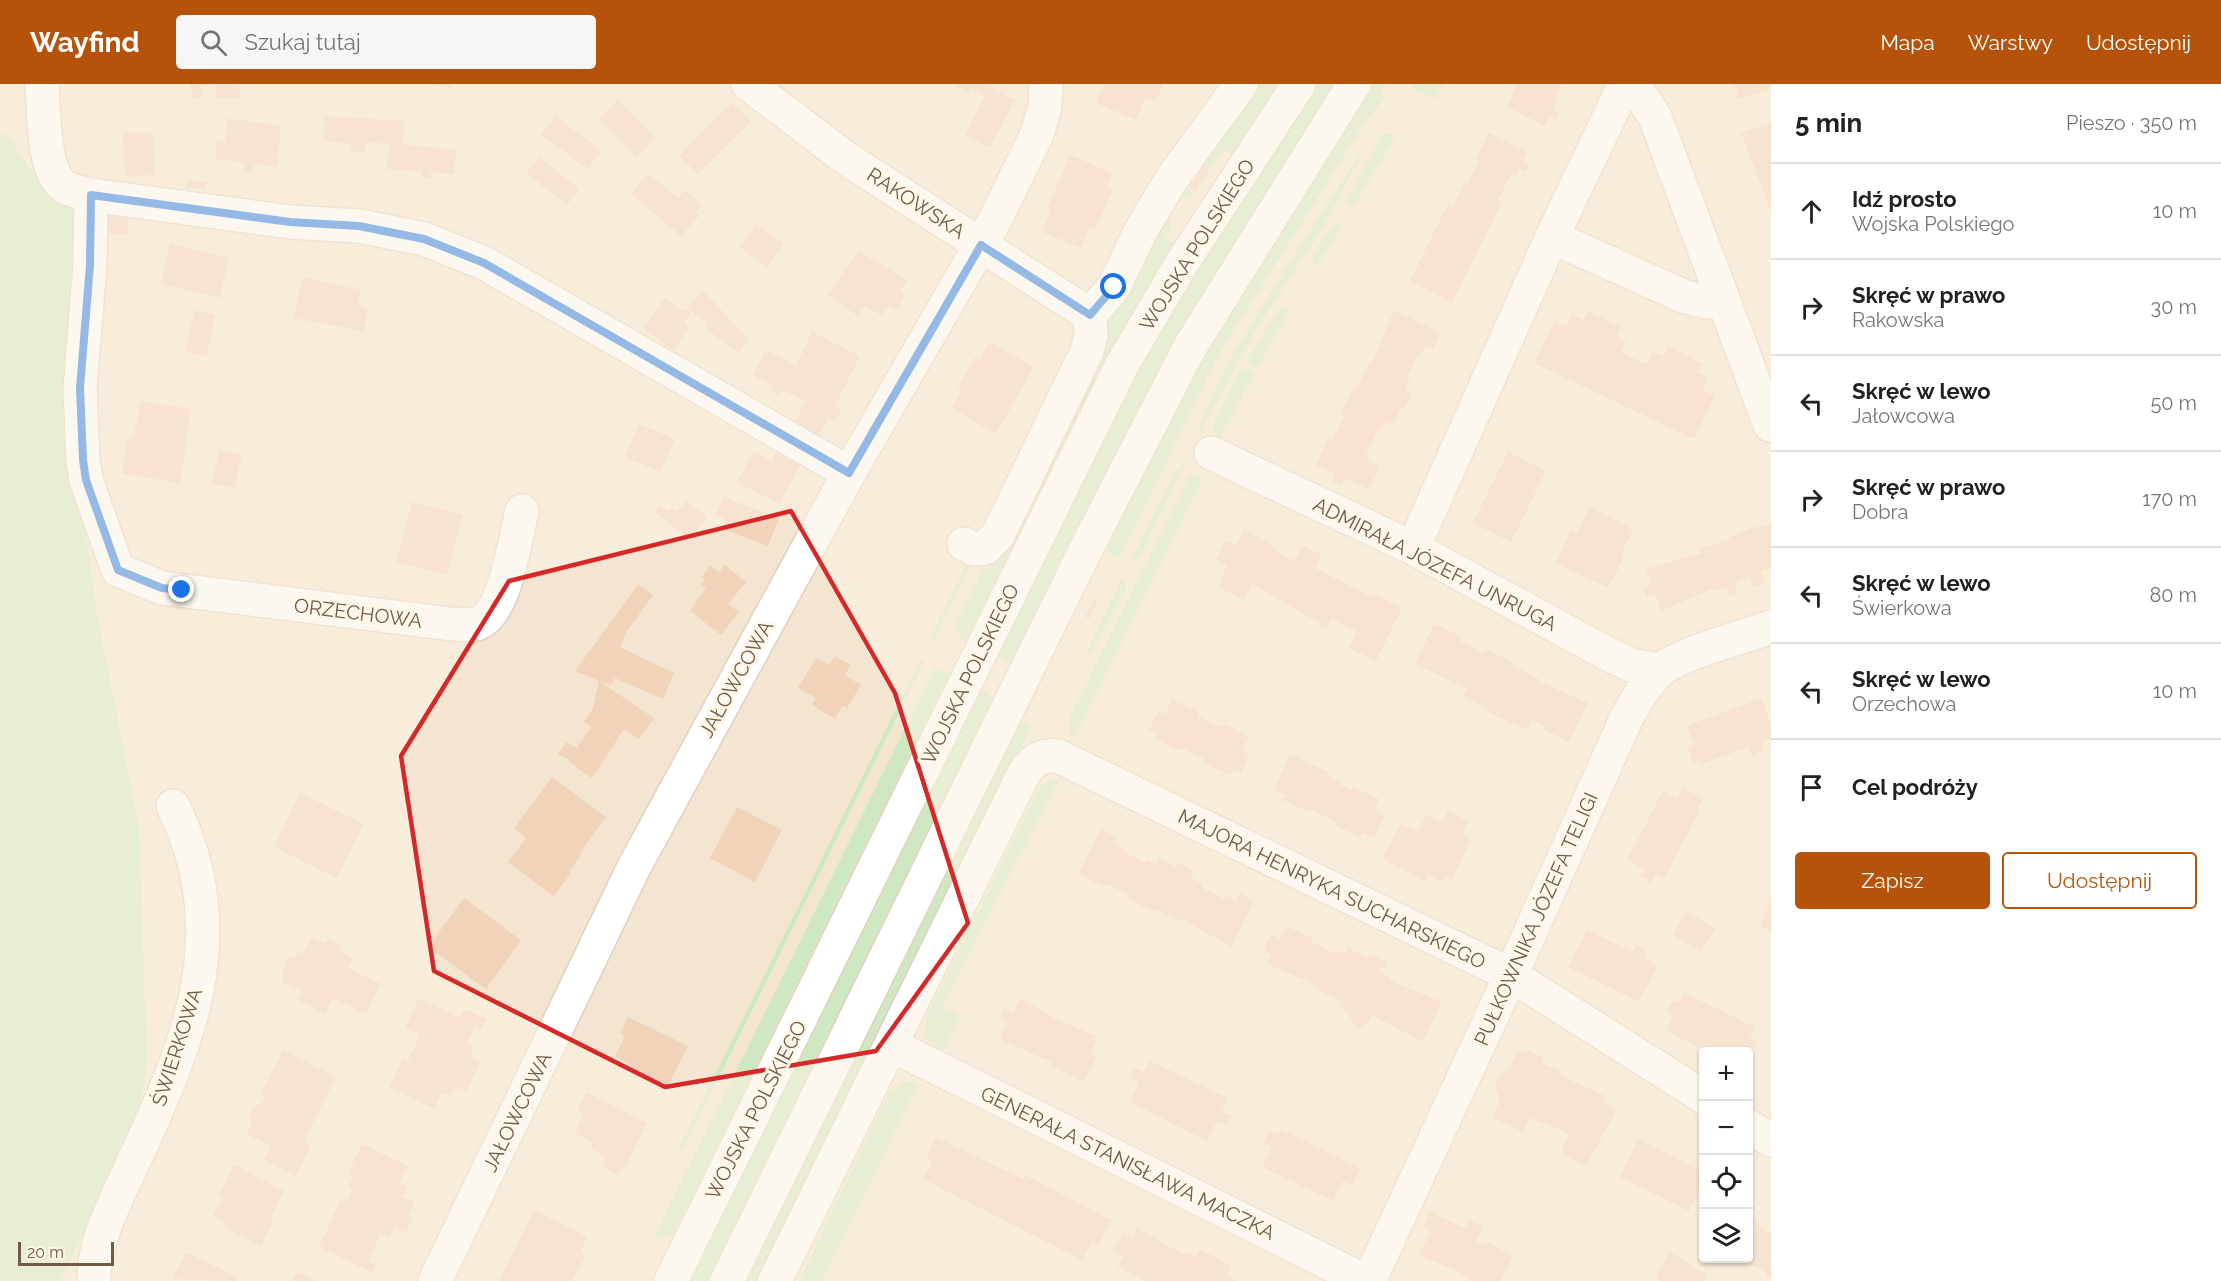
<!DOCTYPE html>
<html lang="pl">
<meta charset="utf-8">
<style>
:root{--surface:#fff;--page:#f6f6f6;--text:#202124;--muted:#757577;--line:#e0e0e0;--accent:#b45309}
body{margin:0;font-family:Raleway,sans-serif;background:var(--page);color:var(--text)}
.controls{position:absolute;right:18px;bottom:18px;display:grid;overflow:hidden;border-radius:6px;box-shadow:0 2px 4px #0004}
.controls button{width:54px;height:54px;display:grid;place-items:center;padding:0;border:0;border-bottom:2px solid var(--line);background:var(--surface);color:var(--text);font:30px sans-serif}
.scale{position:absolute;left:18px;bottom:15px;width:96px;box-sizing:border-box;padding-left:6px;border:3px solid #725a49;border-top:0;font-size:16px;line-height:21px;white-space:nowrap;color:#725a49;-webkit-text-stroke:4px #fff7e7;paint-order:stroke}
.stop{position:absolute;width:18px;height:18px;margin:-14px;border:4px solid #1a73e8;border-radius:50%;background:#fff}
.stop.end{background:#1a73e8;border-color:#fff;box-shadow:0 2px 6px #0008}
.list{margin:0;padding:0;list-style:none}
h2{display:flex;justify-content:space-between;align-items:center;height:78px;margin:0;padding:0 24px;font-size:26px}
h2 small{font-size:20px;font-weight:400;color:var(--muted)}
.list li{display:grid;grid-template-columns:39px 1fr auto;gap:18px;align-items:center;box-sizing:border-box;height:96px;padding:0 24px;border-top:2px solid var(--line)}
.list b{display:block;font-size:22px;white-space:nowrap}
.list p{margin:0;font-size:20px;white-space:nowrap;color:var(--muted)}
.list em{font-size:20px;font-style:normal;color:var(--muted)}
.actions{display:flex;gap:12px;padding:18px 24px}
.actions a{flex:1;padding:14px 0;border:2px solid var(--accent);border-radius:6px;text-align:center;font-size:21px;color:var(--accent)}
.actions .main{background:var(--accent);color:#fff}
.icon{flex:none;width:33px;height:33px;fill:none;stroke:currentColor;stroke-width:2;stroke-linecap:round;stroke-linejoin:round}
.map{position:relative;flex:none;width:1771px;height:1197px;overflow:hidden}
header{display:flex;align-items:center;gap:36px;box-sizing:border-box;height:84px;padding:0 30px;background:var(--accent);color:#fff}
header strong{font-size:28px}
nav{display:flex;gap:33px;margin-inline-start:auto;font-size:21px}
.search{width:420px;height:54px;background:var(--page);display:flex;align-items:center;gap:15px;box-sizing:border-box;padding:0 21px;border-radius:6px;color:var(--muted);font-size:22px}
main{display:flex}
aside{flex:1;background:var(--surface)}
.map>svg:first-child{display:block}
.residential{fill:#f3e5d0;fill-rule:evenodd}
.green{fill:#cee9c1}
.building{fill:#f1d3ba}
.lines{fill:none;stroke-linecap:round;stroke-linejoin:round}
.minor-casing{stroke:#e0d0be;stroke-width:36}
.secondary-casing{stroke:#e4d1bc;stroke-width:36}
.minor{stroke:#fff;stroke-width:33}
.secondary{stroke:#fff;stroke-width:33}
.route{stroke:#1a73e8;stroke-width:8}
.marked{fill:none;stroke:#d62828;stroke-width:4.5;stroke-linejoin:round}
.labels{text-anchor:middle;stroke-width:6;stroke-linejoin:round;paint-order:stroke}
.street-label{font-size:20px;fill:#725a49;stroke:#fff7e7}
</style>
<header>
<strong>Wayfind</strong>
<div class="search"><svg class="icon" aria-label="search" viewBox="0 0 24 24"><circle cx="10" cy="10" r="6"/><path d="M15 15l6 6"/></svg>Szukaj tutaj</div>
<nav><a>Mapa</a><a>Warstwy</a><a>Udostępnij</a></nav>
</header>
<main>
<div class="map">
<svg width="1771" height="1197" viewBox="0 0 1771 1197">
<rect width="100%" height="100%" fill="#fcf3e2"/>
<path class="residential" d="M0,0H1771V1197H61L140,1023L147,975L139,743L97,530L69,332L50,112L6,50H0ZM1704,968H1748V1174H1704Z"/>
<g class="green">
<polygon points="1260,0 1279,0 1233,71 1224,65 1211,85 1203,80 1186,105 1193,110 1189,114 1176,114"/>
<polygon points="1318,0 1336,0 1201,211 1148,305 1011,580 998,572 1116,330 1155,258 1193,193"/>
<path d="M1374,0H1387L1380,7L1385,14L1368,34L1219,270L1120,473L1105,466C1139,397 1171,329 1209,263C1261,173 1323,90 1374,0Z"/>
<polygon points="1414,0 1443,0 1435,15 1411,3"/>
<polygon points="1383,49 1396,51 1353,124 1347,116"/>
<polygon points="0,50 6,50 50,112 78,123 69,332 97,530 139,743 147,975 140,1023 61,1197 0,1197"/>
<path d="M1367,60L1329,133L1252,252L1201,347C1195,314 1341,101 1367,60Z"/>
<path d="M1165,132C1175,138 1170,145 1165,153L1174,160L1107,273L965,558L957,548L955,541L983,486L992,483L1043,381L1105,238Z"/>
<polygon points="1339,139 1343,141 1318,181 1314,179 1312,173 1333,141"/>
<polygon points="1284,224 1289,227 1257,284 1250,281 1248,275 1278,226"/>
<polygon points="1247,285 1254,289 1219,356 1214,348 1214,338 1240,287"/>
<polygon points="1188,375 1140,474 1130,478 1177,385"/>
<polygon points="1191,389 1203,395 1075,653 1072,652 1069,645 1070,633"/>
<polygon points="970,474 971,481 933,559 931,552"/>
<polygon points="1122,495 1126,501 1125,505 1094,566 1085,572"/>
<polygon points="920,576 924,578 683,1066 679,1064"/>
<polygon points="935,584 949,591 674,1149 657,1156 655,1151"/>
<polygon points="981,606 994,614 707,1197 690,1197"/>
<polygon points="1021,638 1031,643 759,1197 746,1197"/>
<polygon points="1050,696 1059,696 942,922 961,932 943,967 924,953 926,933 1040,703"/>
<polygon points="904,998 919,999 822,1197 799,1197 889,1009"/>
</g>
<g class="building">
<polygon points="190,0 210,0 210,2 201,2 203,13 193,14"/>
<polygon points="216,0 239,0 241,13 217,15"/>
<polygon points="431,0 451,0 450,4"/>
<polygon points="952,0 992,0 991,3 1015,16 990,64 965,51 985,12 971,4 969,9"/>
<polygon points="1104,0 1163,0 1157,14 1149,16 1145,14 1136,36 1096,19"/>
<polygon points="1517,0 1562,0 1555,15 1557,18 1553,26 1559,28 1556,35 1550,32 1545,42 1507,23"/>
<polygon points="1734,0 1771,0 1771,5 1739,15"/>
<polygon points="617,16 656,54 636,73 599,35"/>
<polygon points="731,19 751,37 698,90 679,72"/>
<polygon points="325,32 404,37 403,60 456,66 454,90 431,88 430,94 421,93 421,87 387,85 389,60 366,58 365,69 351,67 351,60 323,57"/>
<polygon points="556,32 601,67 588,85 541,51"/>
<polygon points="227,34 281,42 277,83 255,80 253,87 244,87 245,78 215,75 217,56 225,57"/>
<polygon points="1771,38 1771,128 1741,49"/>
<polygon points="153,48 155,91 125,92 123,49"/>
<polygon points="1489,49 1527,68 1523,76 1530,80 1525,87 1519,84 1515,92 1511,90 1498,116 1502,118 1452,218 1410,197 1448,120 1453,123 1464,99 1467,100 1473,88 1479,77 1476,75"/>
<polygon points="1070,71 1113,89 1107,102 1113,105 1095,146 1089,144 1081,164 1042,148 1050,127 1047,126"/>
<polygon points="539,73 579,105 567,121 526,89"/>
<polygon points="1204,82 1210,86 1195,108 1189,104"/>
<polygon points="648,90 678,114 685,106 702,121 695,129 699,132 681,152 631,110"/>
<polygon points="187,97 206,98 206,105 186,104"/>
<polygon points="104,132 128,134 127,151 103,149"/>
<polygon points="756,140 784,160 767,183 739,163"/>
<polygon points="170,160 229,174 220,214 161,200"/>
<polygon points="859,167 907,196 900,207 905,211 897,225 889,221 881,231 865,222 858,232 827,211"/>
<polygon points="303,193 361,206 358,221 368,225 364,247 293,234"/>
<polygon points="703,207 749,255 739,269 705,244 708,240 687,224"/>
<polygon points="665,214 683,228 686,225 691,229 684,239 690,243 673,266 643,244"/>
<polygon points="194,226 215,231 207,272 185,268"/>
<polygon points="1394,226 1441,249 1433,265 1425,262 1420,272 1418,271 1407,293 1410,294 1405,305 1412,310 1404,325 1401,324 1393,341 1386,338 1381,347 1378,346 1366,371 1369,373 1367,377 1380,383 1369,405 1345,394 1341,401 1332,397 1335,390 1316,381 1328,355 1332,356 1339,343 1345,331 1341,329 1354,302 1357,304 1370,277 1373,277"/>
<polygon points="1588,227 1621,243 1617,252 1626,257 1621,269 1647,280 1653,268 1664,272 1668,262 1702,280 1698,288 1708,294 1703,306 1715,312 1694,355 1534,279 1555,237 1566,242 1572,230 1583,236"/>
<polygon points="812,248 860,272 835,322 842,325 835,338 828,335 815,360 790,347 806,317 782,306 779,311 771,307 773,302 753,291 766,266 796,281"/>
<polygon points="990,258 1034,283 996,350 952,324 962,306 958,303 975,273 979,276"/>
<polygon points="140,317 191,325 180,399 122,390 127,356 134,352"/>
<polygon points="639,340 675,355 661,388 625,373"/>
<polygon points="779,362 804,375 779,420 737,398 754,367 772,377"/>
<polygon points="219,366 242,370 235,404 212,400"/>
<polygon points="1508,368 1546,387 1511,458 1473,439"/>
<polygon points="723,413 779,434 768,462 722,445 725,435 716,431"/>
<polygon points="686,417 707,433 690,455 655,429 660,422 668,427 671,424 677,428"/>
<polygon points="412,418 463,431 447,491 396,478"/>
<polygon points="1590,423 1633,445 1621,471 1624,473 1608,504 1556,479 1571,446 1577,449"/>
<polygon points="1771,440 1771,484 1761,488 1765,498 1754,503 1750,492 1734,500 1738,509 1730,513 1726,504 1716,507 1714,504 1661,527 1655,510 1647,514 1643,504 1651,500 1646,485 1702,469 1700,465 1730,455 1729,453 1757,442 1757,444"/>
<polygon points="1244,446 1272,460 1270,463 1294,477 1303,462 1322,471 1315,484 1372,513 1373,510 1402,524 1376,577 1349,564 1357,548 1332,534 1326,543 1253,500 1244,516 1219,503 1227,481 1216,475 1225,457 1236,462"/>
<polygon points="725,481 746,498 728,520 739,528 721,551 690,527 706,504 701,500 705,495 702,493 710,482 719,488"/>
<polygon points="638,501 653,511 625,550 620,563 674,589 663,615 615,594 611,601 599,597 654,634 639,655 624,645 592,694 569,678 570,676 558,670 567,658 577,664 591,643 584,638 593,624 599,597 575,587"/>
<polygon points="1094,515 1098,517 1089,535 1085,533"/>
<polygon points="1434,540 1462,553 1460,557 1484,569 1486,565 1512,578 1511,580 1539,595 1538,597 1588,619 1569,658 1543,645 1544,642 1532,635 1526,646 1488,628 1489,625 1463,612 1467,605 1415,580"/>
<polygon points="835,572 850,581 845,591 861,601 847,624 843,621 835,635 812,621 816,614 798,604 816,574 829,581"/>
<polygon points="1761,614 1771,641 1771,654 1761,658 1764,666 1752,671 1749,663 1701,680 1700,676 1693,679 1687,663 1694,660 1687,642"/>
<polygon points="1172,616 1199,628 1197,632 1223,644 1225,640 1249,653 1242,667 1249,670 1241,689 1234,686 1231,691 1204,679 1205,675 1194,670 1182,664 1180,667 1154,654 1156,649 1149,646 1158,627 1165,630"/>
<polygon points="1290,670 1330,689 1328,692 1340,698 1339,700 1351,706 1353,703 1379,715 1374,726 1385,732 1374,754 1363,749 1360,753 1335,741 1336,739 1312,725 1310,728 1283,716 1285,711 1274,706"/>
<polygon points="552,693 606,733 579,770 581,771 569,787 571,789 554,812 508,778 526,754 514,745"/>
<polygon points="1683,704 1703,714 1698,724 1700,726 1664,795 1655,791 1651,799 1640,792 1644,785 1627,776 1663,707 1678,715"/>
<polygon points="300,709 364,740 337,794 274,763"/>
<polygon points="737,723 782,746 755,798 710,774"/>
<polygon points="1448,727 1468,737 1462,750 1471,755 1452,796 1444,793 1442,798 1428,791 1425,797 1382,775 1400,740 1418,748 1426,731 1442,738"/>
<polygon points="1101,745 1117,753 1113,759 1124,764 1122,767 1145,779 1147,776 1156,780 1159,775 1176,783 1178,778 1194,787 1191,794 1203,800 1201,803 1224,815 1226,811 1236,817 1240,809 1254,817 1231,863 1183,835 1181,838 1155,825 1154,828 1126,814 1128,810 1117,805 1105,800 1104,803 1078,790"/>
<polygon points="464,814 521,856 486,905 428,863"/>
<polygon points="1771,815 1771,847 1760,843"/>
<polygon points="1686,827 1715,845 1701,868 1673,851"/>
<polygon points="1286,842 1313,854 1311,858 1336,870 1338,866 1345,871 1348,864 1366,873 1363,883 1369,870 1388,879 1386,885 1382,883 1379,888 1390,893 1389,896 1442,918 1423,958 1372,931 1368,938 1357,945 1346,927 1342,925 1344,919 1317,905 1318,903 1307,897 1267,880 1272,871 1263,866 1271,851 1280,855"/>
<polygon points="1587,846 1633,868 1637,861 1647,867 1645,874 1658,881 1639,918 1568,883"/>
<polygon points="312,853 326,860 328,855 342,862 339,867 353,874 348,884 381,900 366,930 333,914 325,930 298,916 302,907 283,898 283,886 287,875 296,872 298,868 303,870"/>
<polygon points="1684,909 1755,943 1750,954 1757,957 1751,969 1743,967 1710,968 1666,947 1673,932 1667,928 1673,916 1679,919"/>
<polygon points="419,914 460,934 465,925 487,935 481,947 475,944 467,958 474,962 470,972 481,977 467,1007 455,1003 450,1012 442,1008 434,1025 389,1003 403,975 408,977 420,951 405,944"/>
<polygon points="1020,914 1058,936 1098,953 1091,970 1097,973 1084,998 1050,981 1052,978 999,955 1007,939 1000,935 1005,925 1013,929"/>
<polygon points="628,933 688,962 666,1005 630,987 632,982 615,972 625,953 620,949"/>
<polygon points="283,966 336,993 304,1057 311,1061 296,1092 264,1076 271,1062 246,1050 252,1039 249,1031 254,1022 262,1019 265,1013 260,1011"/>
<polygon points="1518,966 1524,969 1530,967 1542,973 1544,980 1561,987 1559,991 1605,1012 1603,1018 1617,1025 1586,1082 1566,1072 1562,1065 1570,1050 1530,1034 1523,1048 1492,1033 1500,1017 1495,1002 1501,989 1508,986"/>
<polygon points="1150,977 1228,1014 1222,1027 1231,1032 1226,1041 1217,1037 1207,1057 1130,1018 1139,999 1130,994 1135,984 1144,988"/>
<polygon points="587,1009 647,1039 625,1084 622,1083 618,1091 602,1083 606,1074 590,1064 593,1059 575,1049 584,1029 577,1026"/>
<polygon points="1281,1045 1361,1085 1352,1101 1343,1097 1333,1117 1262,1083 1272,1063 1263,1059 1270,1046 1278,1051"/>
<polygon points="936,1053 1023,1095 1025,1091 1111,1136 1098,1163 1092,1157 1082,1176 923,1095 932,1077 926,1075"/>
<polygon points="1638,1055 1704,1088 1704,1097 1689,1127 1620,1093"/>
<polygon points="362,1060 408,1082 399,1099 408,1103 403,1113 415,1118 408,1131 413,1133 406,1149 395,1144 389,1153 380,1150 368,1177 376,1181 373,1189 319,1163 341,1115 347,1117 352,1105 348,1103 354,1092 348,1089"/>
<polygon points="234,1081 284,1107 270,1135 274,1136 261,1162 223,1143 226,1138 213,1131 223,1113 219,1111"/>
<polygon points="534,1126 587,1153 580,1168 586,1172 572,1197 499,1197"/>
<polygon points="1430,1128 1465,1144 1469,1136 1483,1143 1476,1157 1485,1161 1487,1158 1513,1172 1501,1197 1468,1197 1469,1195 1459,1188 1419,1171 1431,1147 1425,1144 1422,1146"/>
<polygon points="1749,1133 1760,1139 1758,1143 1771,1149 1771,1194 1765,1191 1767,1188 1755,1182 1741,1177 1739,1180 1728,1174 1749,1174"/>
<polygon points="1137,1144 1184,1171 1186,1168 1196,1173 1200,1166 1218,1174 1232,1184 1227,1192 1238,1197 1146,1197 1118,1183 1123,1172 1113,1167 1123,1148 1133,1152"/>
<polygon points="186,1168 239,1194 237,1197 172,1195"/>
<polygon points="1670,1168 1707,1191 1704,1197 1660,1197 1655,1194"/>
<polygon points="297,1188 316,1197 292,1197"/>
</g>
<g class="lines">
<g class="minor-casing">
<g id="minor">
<path d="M42,0C44,25 42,89 65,103C72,107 83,109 91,111L290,138L359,142L424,155L484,179L849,389"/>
<polyline points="748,0 847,75 1090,231"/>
<polyline points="1625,2 1642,13 1655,33 1770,341"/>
<path d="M91,111L90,181L80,304L83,376L86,396L118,486L162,504L451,540C459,540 471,542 479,539C506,527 515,455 522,427"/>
<polyline points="1552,153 1683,212 1704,218 1723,214"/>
<polyline points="1211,369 1413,464 1606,569 1631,581 1660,586"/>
<polyline points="964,460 974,465 985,464 998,451 1087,267 1091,251 1090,231 1114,203 1140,148 1171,96 1241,0"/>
<polyline points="1413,464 1552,153 1625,0"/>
<polyline points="891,961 1365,1197"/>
<polyline points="1748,1042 1771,1056"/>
<path d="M94,1197C93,1157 116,1117 132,1081C188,960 236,852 173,722"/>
<polyline points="435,1197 634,783 849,389 995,136 1037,50 1045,23 1046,0"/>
<path d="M775,1197L1022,693C1030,678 1042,668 1060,673L1511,891L1704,1013"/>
<path d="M1369,1197L1511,891L1627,633C1636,617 1645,601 1658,588C1677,570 1744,553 1771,543"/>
</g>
</g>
<g class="secondary-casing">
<g id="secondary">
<polyline points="671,1197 1122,281 1182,179 1299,0"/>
<polyline points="727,1197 1087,463 1190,263 1354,0"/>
</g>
</g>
<use href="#minor" class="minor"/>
<use href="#secondary" class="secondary"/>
</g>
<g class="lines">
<polyline class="route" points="182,506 162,504 118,486 86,396 83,376 80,304 90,181 91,111 290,138 359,142 424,155 484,179 849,389 981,161 1090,231 1114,203"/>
</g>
<path d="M0 0H1771V1197H0ZM791,427L895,609L968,839L876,967L665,1003L434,887L401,672L509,497Z" fill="#fcf3e2" fill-opacity=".55" fill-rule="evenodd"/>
<path class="marked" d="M791,427L895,609L968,839L876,967L665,1003L434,887L401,672L509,497Z"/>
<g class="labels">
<g class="street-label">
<text transform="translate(916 119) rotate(33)" y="7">RAKOWSKA</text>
<text transform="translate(1197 161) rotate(-58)" y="7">WOJSKA POLSKIEGO</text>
<text transform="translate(1435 480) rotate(27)" y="7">ADMIRAŁA JÓZEFA UNRUGA</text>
<text transform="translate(358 529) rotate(7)" y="7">ORZECHOWA</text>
<text transform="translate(970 590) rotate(-64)" y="7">WOJSKA POLSKIEGO</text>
<text transform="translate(736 595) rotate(-61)" y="7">JAŁOWCOWA</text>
<text transform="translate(1332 805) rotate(26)" y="7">MAJORA HENRYKA SUCHARSKIEGO</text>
<text transform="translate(1536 835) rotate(-66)" y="7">PUŁKOWNIKA JÓZEFA TELIGI</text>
<text transform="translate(177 963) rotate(-72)" y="7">ŚWIERKOWA</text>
<text transform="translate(756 1026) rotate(-63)" y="7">WOJSKA POLSKIEGO</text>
<text transform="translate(517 1028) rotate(-64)" y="7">JAŁOWCOWA</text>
<text transform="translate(1128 1079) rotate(26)" y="7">GENERAŁA STANISŁAWA MACZKA</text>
</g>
</g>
</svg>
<div class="controls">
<button>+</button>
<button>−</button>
<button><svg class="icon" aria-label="locate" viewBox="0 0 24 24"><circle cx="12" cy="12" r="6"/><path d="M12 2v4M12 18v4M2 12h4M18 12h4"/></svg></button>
<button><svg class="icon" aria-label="layers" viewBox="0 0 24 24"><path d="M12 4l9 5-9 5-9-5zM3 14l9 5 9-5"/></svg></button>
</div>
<div class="scale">20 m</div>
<div class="stop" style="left:1114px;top:203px"></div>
<div class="stop end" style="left:182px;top:506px"></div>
</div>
<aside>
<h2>5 min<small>Pieszo · 350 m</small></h2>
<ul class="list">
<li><svg class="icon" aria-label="ahead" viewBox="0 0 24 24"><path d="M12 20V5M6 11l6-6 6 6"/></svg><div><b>Idź prosto</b><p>Wojska Polskiego</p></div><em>10 m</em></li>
<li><svg class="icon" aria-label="right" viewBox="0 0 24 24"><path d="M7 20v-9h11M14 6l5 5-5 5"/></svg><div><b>Skręć w prawo</b><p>Rakowska</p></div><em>30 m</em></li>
<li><svg class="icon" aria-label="left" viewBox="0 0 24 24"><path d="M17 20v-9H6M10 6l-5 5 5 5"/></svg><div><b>Skręć w lewo</b><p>Jałowcowa</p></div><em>50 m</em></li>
<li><svg class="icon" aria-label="right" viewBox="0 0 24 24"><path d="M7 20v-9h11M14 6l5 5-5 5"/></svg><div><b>Skręć w prawo</b><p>Dobra</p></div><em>170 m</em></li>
<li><svg class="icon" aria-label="left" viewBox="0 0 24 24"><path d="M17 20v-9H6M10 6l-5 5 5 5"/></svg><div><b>Skręć w lewo</b><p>Świerkowa</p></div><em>80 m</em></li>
<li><svg class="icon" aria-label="left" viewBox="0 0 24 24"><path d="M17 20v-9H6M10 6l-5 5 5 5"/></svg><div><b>Skręć w lewo</b><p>Orzechowa</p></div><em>10 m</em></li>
<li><svg class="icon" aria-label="arrive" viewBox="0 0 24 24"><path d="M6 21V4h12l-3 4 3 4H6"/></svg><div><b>Cel podróży</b></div></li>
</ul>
<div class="actions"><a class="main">Zapisz</a><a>Udostępnij</a></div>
</aside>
</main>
